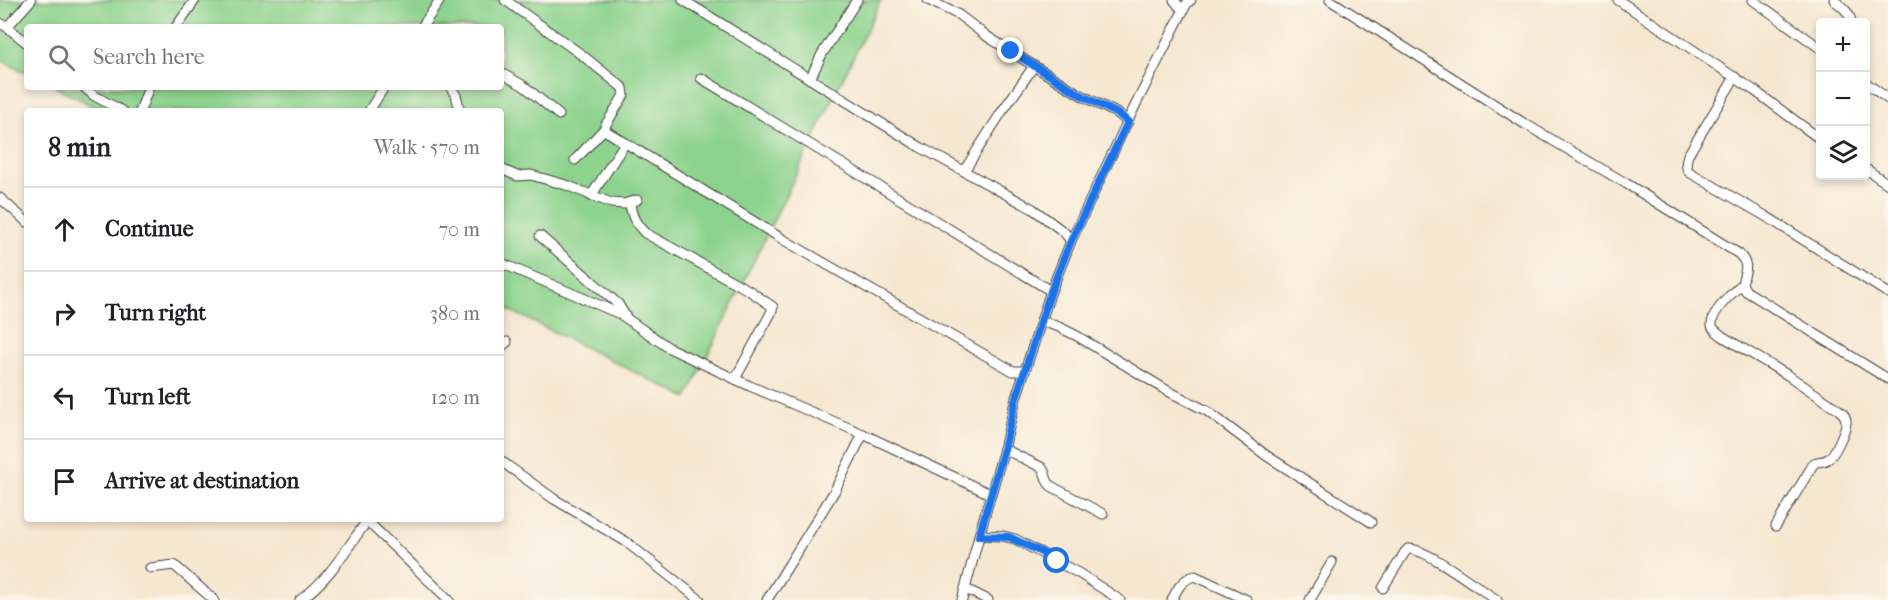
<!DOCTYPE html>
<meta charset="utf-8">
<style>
:root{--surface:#fff;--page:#f6f6f6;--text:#202124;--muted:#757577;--line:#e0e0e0}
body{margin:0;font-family:"IM FELL French Canon",serif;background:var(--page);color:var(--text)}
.controls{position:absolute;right:18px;top:18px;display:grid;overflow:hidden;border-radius:6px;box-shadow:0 3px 9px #0003}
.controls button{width:54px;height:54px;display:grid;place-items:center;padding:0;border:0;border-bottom:2px solid var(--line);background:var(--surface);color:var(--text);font:30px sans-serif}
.stop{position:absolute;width:18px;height:18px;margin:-14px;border:4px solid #1a73e8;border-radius:50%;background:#fff}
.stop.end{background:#1a73e8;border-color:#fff;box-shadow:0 2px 6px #0008}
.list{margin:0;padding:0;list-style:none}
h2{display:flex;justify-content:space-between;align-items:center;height:78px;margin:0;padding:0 24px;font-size:26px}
h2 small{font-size:20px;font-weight:400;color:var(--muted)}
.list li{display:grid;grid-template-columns:39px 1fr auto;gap:18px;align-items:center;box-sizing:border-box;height:84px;padding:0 24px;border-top:2px solid var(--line)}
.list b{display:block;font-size:22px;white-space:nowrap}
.list em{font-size:20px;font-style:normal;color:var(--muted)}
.icon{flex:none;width:33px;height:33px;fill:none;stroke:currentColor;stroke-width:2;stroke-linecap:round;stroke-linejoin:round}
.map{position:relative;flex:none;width:1888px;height:600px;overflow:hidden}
.search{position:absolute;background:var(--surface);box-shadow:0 3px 9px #0003;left:24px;top:24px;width:480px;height:66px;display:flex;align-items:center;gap:15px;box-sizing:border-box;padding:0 21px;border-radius:6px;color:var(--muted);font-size:22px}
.panel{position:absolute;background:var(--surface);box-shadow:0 3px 9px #0003;left:24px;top:108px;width:480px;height:414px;border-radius:6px}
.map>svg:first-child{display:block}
.green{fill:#8dd38d;stroke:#547854;stroke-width:1.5}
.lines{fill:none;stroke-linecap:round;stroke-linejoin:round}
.minor-casing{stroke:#3d3a37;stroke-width:11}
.minor{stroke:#fff;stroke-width:9}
.route{stroke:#1a73e8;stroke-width:8}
</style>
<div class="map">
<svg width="1888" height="600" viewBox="0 0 1888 600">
<rect width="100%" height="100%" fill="#fbf7ec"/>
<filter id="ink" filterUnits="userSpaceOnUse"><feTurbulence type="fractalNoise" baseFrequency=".0167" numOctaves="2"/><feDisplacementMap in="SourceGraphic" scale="12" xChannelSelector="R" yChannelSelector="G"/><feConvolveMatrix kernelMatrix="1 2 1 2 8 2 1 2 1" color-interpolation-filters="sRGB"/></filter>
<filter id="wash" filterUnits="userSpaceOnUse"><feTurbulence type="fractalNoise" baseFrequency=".008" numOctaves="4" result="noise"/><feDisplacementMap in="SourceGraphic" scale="24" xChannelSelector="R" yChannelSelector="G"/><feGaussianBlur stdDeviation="1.35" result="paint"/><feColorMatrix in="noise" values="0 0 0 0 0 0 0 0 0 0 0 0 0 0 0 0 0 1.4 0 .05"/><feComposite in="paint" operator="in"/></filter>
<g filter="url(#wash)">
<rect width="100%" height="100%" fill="#f6e7d0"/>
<polygon class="green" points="0,0 881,0 687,398 501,306 501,111 103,111 55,87 501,87 501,27 27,27 27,73 0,60"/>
</g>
<g filter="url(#ink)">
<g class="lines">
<g class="minor-casing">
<g id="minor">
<polyline points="505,0 582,55 623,88 624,95 605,126 606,131 784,240 1013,371 1025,371"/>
<polyline points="683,0 920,147 1033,209 1064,232 1071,241"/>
<polyline points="928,0 959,15 985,35 1034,66 1081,95 1120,115 1128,122"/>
<polyline points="1174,0 1183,11"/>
<path d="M1330,0L1525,124L1627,184L1739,254C1750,266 1745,270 1742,284L1746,291L1888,379"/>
<polyline points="1618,0 1755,91 1820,139"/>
<polyline points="1753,0 1820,48"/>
<path d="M1834,0C1842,7 1850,12 1851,22"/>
<polyline points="0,23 7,27 27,43"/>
<polyline points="7,27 31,0"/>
<polyline points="176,27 195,0"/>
<polyline points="422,27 440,0"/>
<polyline points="501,73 524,86 559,115"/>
<path d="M1735,77L1688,155C1686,161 1685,166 1689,172L1767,217L1888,293"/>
<polyline points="701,78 1051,291"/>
<polyline points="810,79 822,54 857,0"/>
<polyline points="1866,83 1888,99"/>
<polyline points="84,87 93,95 122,111"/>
<polyline points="450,87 456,95 460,111"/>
<polyline points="140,111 149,87"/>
<polyline points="369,111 384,87"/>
<polyline points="575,160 604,129"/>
<polyline points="501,169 517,176 531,175 566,185 611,203 624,204 637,200"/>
<polyline points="1866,169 1888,184"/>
<polyline points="964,171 1001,113 1034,66"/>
<polyline points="591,196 625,143"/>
<polyline points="0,198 27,222"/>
<path d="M630,203C631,216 636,224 645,233L750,291L773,307L771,313L735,379"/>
<polyline points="540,236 618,304 626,317"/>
<polyline points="501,263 620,314 669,348 750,386 863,434 990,494"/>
<path d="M1742,284C1733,292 1711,312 1712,325C1712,329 1719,333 1722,336L1789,376L1839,410C1843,413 1846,416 1846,421C1847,428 1834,456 1828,459C1824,462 1819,461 1814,463L1776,526"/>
<polyline points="1041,321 1059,327 1077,336 1168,391 1207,411 1267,456 1371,522"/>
<polyline points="501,347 507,342"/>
<path d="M1004,449L1041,467C1047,473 1045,481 1051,486L1103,514"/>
<polyline points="501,461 554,499 625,541 700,600"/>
<polyline points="365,519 449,600"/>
<polyline points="979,535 1003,536 1015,539 1080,574 1120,600"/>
<polyline points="150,568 174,565 214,600"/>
<path d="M1383,588L1405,552L1408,549C1425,547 1479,589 1497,600"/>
<polyline points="966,589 988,600"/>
<path d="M300,600C328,581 347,548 367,521"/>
<polyline points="767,600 834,492 863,434"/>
<polyline points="962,600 982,525 1004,449 1016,398 1051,291 1071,241 1131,114 1187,3 1191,0"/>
<path d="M1172,600C1177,589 1182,579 1195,576L1247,600"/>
<polyline points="1310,600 1332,562"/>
</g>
</g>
<use href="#minor" class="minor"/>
</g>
</g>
<g class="lines" filter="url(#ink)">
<polyline class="route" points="1011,51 1081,95 1120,115 1128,122 1071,241 1051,291 1016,398 1004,449 979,536 1009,537 1039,551 1057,561"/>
</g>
</svg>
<div class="controls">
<button>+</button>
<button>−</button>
<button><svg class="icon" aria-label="layers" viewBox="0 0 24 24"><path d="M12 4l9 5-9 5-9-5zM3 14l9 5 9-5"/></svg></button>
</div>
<div class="stop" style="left:1057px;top:561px"></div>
<div class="stop end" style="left:1011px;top:51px"></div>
<div class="search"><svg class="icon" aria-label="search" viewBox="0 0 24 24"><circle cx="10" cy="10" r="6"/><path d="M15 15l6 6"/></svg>Search here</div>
<section class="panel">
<h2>8 min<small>Walk · 570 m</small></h2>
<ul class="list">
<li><svg class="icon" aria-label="ahead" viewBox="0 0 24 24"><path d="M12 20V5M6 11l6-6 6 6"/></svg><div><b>Continue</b></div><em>70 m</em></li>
<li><svg class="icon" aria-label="right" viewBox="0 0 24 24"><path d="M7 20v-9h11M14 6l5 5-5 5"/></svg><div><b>Turn right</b></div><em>380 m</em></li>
<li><svg class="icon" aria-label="left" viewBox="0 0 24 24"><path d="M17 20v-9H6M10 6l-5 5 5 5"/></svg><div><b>Turn left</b></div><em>120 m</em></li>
<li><svg class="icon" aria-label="arrive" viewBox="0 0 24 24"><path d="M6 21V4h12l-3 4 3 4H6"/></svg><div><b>Arrive at destination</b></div></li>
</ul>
</section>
</div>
